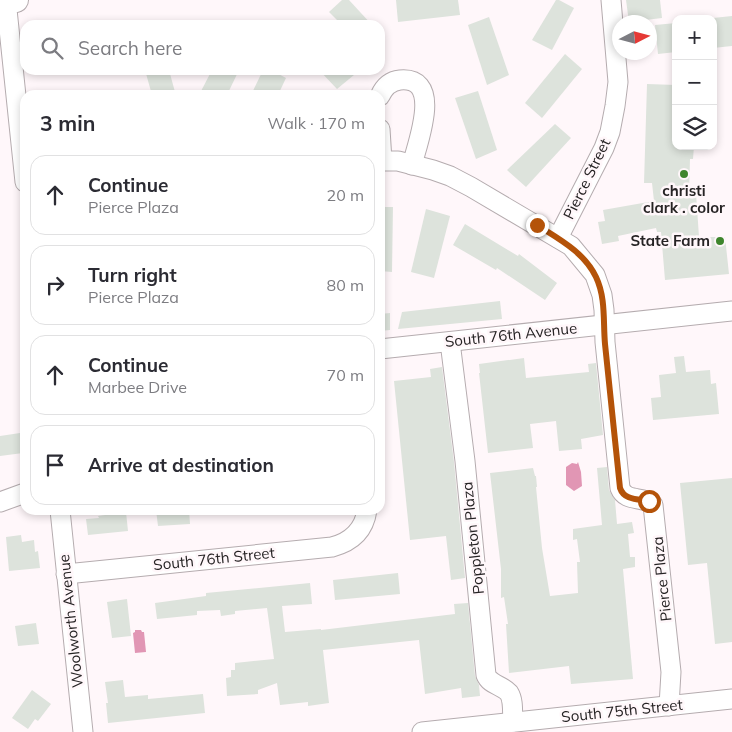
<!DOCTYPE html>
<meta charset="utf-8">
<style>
:root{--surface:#fff;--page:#f7f7f7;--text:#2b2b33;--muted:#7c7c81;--line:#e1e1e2}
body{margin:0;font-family:Mulish,sans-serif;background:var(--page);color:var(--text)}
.controls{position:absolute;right:15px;top:15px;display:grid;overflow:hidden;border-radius:10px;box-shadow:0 2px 8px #0003}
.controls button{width:45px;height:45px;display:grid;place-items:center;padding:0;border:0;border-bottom:1px solid var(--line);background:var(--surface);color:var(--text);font:25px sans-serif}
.compass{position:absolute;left:612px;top:15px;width:45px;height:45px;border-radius:50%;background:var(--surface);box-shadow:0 2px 8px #0003;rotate:84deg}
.stop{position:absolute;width:15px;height:15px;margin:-11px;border:4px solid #b45309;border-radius:50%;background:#fff}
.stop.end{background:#b45309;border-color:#fff;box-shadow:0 1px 5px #0008}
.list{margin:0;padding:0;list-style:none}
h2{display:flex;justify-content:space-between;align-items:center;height:65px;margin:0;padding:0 20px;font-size:21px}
h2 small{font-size:16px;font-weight:400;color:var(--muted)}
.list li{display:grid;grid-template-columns:32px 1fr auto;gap:15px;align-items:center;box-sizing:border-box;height:80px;margin:0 10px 10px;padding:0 10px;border:1px solid var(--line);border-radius:15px}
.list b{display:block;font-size:19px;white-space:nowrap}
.list p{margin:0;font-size:16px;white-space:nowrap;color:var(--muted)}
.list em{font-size:16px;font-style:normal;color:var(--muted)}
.icon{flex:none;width:28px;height:28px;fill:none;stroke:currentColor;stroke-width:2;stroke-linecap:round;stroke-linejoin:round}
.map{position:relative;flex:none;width:732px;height:732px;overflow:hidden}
.search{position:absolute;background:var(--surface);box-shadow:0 2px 8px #0003;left:20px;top:20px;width:365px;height:55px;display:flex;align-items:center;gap:12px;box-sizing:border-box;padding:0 18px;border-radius:15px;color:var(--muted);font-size:19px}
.panel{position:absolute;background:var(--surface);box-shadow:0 2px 8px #0003;left:20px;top:90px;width:365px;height:425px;border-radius:15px}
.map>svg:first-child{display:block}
.water{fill:#e196b4}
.building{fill:#dde3dc}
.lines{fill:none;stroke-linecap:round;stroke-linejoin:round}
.minor-casing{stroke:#b5acaf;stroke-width:21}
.major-casing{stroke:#b5acaf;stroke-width:26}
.minor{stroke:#fff;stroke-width:19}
.major{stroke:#fff;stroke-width:24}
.route{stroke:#b45309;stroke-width:6}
.poi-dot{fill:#3e852c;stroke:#fff7fa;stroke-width:2}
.labels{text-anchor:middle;stroke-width:5;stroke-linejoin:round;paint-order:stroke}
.street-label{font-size:15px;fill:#262324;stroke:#fff7fa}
.poi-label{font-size:15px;font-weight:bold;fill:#262324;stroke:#fff7fa}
</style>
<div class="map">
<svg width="732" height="732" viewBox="0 0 732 732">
<rect width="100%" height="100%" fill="#fff7fa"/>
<g class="water">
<polygon points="578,462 581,472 582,486 574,491 566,485 566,467 572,463 577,464"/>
<polygon points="135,630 141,630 142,632 144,632 146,652 135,653 133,633 135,632"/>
</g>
<g class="building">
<polygon points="342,0 349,0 372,25 342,25 329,12"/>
<polygon points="396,0 458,0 460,15 398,22"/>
<polygon points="556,0 559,0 574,8 552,50 532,40"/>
<polygon points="626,0 660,0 662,18 629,22"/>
<polygon points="732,16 732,46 713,48 713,18"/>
<polygon points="489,17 509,75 487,85 468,25"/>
<polygon points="676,23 676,52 658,54 655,25"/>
<polygon points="565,54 582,69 542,118 525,103"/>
<polygon points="145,70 169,70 175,92 166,95 152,95"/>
<polygon points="212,70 239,70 227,95 199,95"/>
<polygon points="263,70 271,70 286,78 278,95 251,95"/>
<polygon points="319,70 360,70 337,89"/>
<polygon points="647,84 676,85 676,146 694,146 693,159 690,159 689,194 696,193 699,237 725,237 729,274 665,280 661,232 657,232 656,228 618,236 619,241 602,244 598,222 605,221 603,210 654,201 652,183 644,183"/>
<polygon points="478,91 497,150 476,159 455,98"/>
<polygon points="555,124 571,138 526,187 507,170"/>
<polygon points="380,207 393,207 392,272 380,271"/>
<polygon points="426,209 450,216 434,278 411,272"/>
<polygon points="465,224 518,256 519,254 557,283 545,300 497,268 496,270 453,245"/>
<polygon points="500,301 502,319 398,329 402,312"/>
<polygon points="390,313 390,330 380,331 380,314"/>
<polygon points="684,356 686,372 710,370 711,384 716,383 719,414 653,420 651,398 661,397 659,375 676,373 674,357"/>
<polygon points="524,358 526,378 589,372 588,364 596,363 603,435 581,439 582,449 559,451 556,421 530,424 533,448 488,453 479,373 480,373 479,364"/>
<polygon points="442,367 454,462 465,578 451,580 446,536 410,540 394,381 431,377 430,369"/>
<polygon points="20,433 23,453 0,456 0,436"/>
<polygon points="607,467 609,490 615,500 617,524 632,522 634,533 628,534 630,557 635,557 635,567 623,569 633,679 571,684 569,666 509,673 506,624 508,624 504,597 501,598 501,569 490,473 533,468 535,476 536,476 537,487 536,487 542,548 550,596 578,593 577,562 580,562 577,539 573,540 573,529 602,525 597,468"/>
<polygon points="732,478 732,642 715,644 707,563 688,565 680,483"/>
<polygon points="156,510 189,510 190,524 158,526"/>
<polygon points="126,512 128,531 88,535 86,519 99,518 98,516"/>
<polygon points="21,535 22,542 34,540 35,552 38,551 40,568 9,571 6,537"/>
<polygon points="398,573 400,594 335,600 333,580"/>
<polygon points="310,583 312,604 282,606 285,632 321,629 321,630 455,614 454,604 468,603 475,676 479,685 480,696 462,698 461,688 425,694 419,640 323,650 329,703 308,706 308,702 280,705 277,683 258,690 258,694 227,696 226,678 231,677 231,670 235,670 235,663 274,659 267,608 235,611 235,614 221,616 220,610 197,611 197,615 157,619 155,603 206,596 206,593"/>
<polygon points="127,599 131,636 112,638 107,602"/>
<polygon points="36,623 39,644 18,646 15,626"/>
<polygon points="123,680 125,697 148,695 148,699 203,694 205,713 108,723 106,703 108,703 105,682"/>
<polygon points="32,690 51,704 38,721 35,719 28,729 12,718"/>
</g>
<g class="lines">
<g class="minor-casing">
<g id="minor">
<polyline points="6,0 25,182"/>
<path d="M380,96C384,87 390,81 400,80C444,76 417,144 412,165"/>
<polyline points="380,129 382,161"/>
<path d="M380,161H398L433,170L450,176L471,187L571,246L595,275L602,295L604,310L605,342L620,488C626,503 643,495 653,505L671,672L669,706"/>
<polyline points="558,238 604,148 610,132 615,106 618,82 611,0"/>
<path d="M450,342L465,461L486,675C490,685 502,685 509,693C514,701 512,714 513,722"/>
<polyline points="380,349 732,311"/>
<polyline points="0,502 25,493"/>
<polyline points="60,510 83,732"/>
<path d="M66,574L332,547C351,542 364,531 367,510"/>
<polyline points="422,732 732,699"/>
</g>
</g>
<g class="major-casing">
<polyline id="major" points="0,2 16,0"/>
</g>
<use href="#minor" class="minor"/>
<use href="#major" class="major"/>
</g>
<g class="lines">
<path class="route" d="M537,225C559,239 584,252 596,277C606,298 603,322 605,344C610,392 615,440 620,488C624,500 637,499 649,501"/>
</g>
<g class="poi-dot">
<circle cx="684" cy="174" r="5"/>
<circle cx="720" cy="241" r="5"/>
</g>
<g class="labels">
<g class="street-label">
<text transform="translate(587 179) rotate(-64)" y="5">Pierce Street</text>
<text transform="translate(511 335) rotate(-6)" y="5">South 76th Avenue</text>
<text transform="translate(473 538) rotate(-96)" y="5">Poppleton Plaza</text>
<text transform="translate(214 559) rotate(-6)" y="5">South 76th Street</text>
<text transform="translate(662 579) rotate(-96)" y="5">Pierce Plaza</text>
<text transform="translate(71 621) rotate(-96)" y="5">Woolworth Avenue</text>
<text transform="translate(622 711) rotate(-6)" y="5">South 75th Street</text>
</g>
<g class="poi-label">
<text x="684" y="196">christi<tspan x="684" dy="17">clark . color</tspan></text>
<text x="710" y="246" text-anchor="end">State Farm</text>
</g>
</g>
</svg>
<div class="controls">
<button>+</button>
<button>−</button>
<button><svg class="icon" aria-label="layers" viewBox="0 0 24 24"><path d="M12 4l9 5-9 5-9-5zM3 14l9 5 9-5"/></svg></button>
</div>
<svg class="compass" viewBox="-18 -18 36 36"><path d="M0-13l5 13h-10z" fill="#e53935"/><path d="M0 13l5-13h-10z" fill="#7c7c81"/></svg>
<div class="stop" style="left:649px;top:501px"></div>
<div class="stop end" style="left:537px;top:225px"></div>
<div class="search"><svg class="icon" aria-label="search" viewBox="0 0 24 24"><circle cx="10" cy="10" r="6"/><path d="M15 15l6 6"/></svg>Search here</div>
<section class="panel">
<h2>3 min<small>Walk · 170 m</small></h2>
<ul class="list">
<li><svg class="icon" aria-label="ahead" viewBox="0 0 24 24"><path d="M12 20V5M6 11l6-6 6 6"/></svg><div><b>Continue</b><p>Pierce Plaza</p></div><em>20 m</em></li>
<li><svg class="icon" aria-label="right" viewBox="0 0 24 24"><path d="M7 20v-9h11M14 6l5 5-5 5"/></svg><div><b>Turn right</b><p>Pierce Plaza</p></div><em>80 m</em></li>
<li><svg class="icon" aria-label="ahead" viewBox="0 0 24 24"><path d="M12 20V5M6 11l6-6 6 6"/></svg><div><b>Continue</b><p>Marbee Drive</p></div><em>70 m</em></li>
<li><svg class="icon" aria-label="arrive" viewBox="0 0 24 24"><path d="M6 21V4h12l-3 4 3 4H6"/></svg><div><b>Arrive at destination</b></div></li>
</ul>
</section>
</div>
